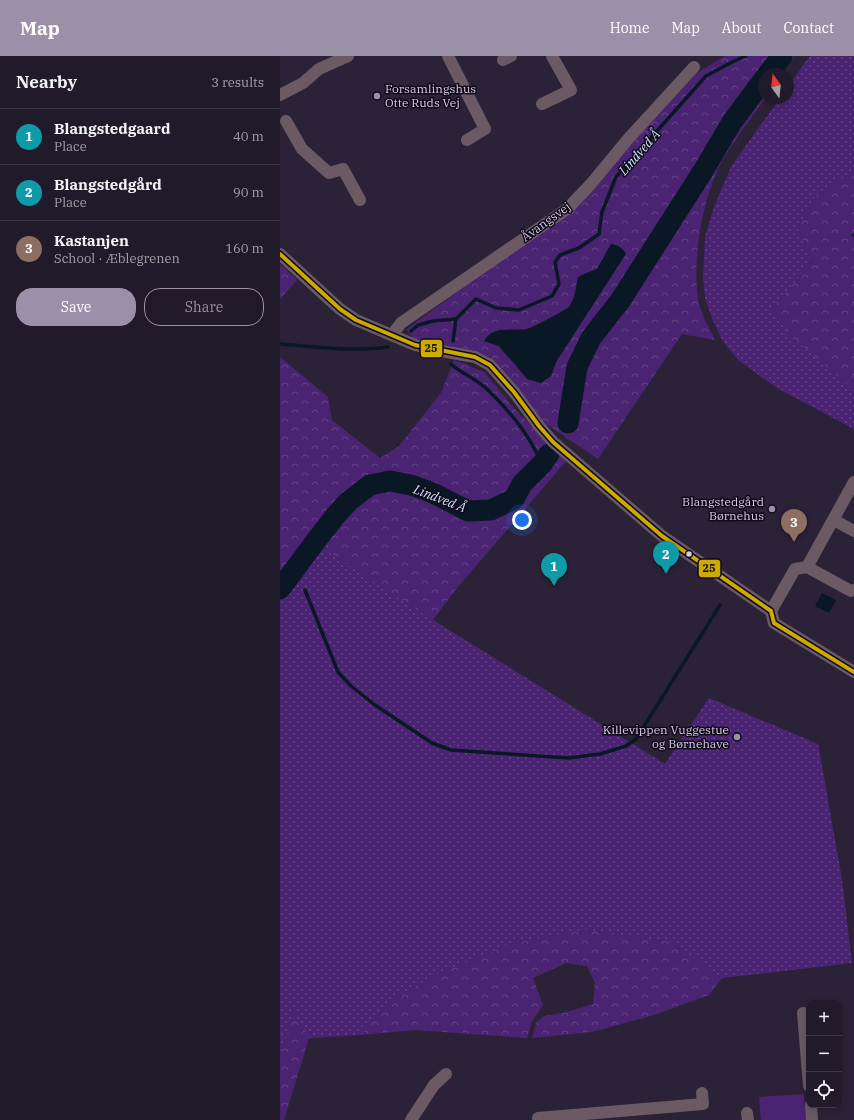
<!DOCTYPE html>
<meta charset="utf-8">
<style>
:root{--surface:#211a2a;--page:#292332;--text:#f1f3f6;--muted:#a2a1a8;--line:#3e3847;--accent:#9a90a8}
body{margin:0;font-family:"IBM Plex Serif",serif;background:var(--page);color:var(--text)}
.controls{position:absolute;right:12px;bottom:12px;display:grid;overflow:hidden;border-radius:8px;box-shadow:0 2px 10px #0003}
.controls button{width:36px;height:36px;display:grid;place-items:center;padding:0;border:0;border-bottom:1px solid var(--line);background:var(--surface);color:var(--text);font:20px sans-serif}
.compass{position:absolute;left:478px;top:12px;width:36px;height:36px;border-radius:50%;background:var(--surface);box-shadow:0 2px 10px #0003;rotate:345deg}
.you{position:absolute;left:242px;top:464px;width:14px;height:14px;margin:-10px;border:3px solid #fff;border-radius:50%;background:#1a73e8;box-shadow:0 0 0 6px #1a73e833}
.badge{display:grid;place-items:center;width:26px;height:26px;border-radius:50%;background:var(--accent);color:#fff;font-size:13px;font-weight:700}
.pin{position:absolute;translate:-50% -33px;filter:drop-shadow(0 1px 2px #0008)}
.pin::after{content:'';position:absolute;top:21px;width:14px;height:12px;background:inherit;clip-path:polygon(0 0,100% 0,50% 100%)}
.list{margin:0;padding:0;list-style:none}
h2{display:flex;justify-content:space-between;align-items:center;height:52px;margin:0;padding:0 16px;font-size:17px}
h2 small{font-size:13px;font-weight:400;color:var(--muted)}
.list li{display:grid;grid-template-columns:26px 1fr auto;gap:12px;align-items:center;box-sizing:border-box;height:56px;padding:0 16px;border-top:1px solid var(--line)}
.list b{display:block;font-size:15px;white-space:nowrap}
.list p{margin:0;font-size:13px;white-space:nowrap;color:var(--muted)}
.list em{font-size:13px;font-style:normal;color:var(--muted)}
.actions{display:flex;gap:8px;padding:12px 16px}
.actions a{flex:1;padding:9px 0;border:1px solid var(--accent);border-radius:16px;text-align:center;font-size:14px;color:var(--accent)}
.actions .main{background:var(--accent);color:#fff}
.icon{flex:none;width:22px;height:22px;fill:none;stroke:currentColor;stroke-width:2;stroke-linecap:round;stroke-linejoin:round}
.map{position:relative;flex:none;width:574px;height:1064px;overflow:hidden}
header{display:flex;align-items:center;gap:24px;box-sizing:border-box;height:56px;padding:0 20px;background:var(--accent);color:#fff}
header strong{font-size:19px}
nav{display:flex;gap:22px;margin-inline-start:auto;font-size:14px}
main{display:flex}
aside{flex:1;background:var(--surface)}
.map>svg:first-child{display:block}
.grass{fill:url(#grass-dots)}
.forest{fill:url(#forest-crowns);fill-rule:evenodd}
.park{fill:#4a2473}
.water{fill:#0a1825}
.lines{fill:none;stroke-linecap:round;stroke-linejoin:round}
.stream{stroke:#0a1825;stroke-width:3.5}
.river{stroke:#0a1825;stroke-width:21}
.minor{stroke:#6b5a64;stroke-width:12}
.bus-1-casing{stroke:#10091a;stroke-width:7}
.bus-1{stroke:#ca0;stroke-width:4}
.poi-dot{fill:#9a90a8;stroke:#10091a;stroke-width:1.5}
.bus-dot{fill:#d5cce5;stroke:#10091a;stroke-width:1.5}
.labels{text-anchor:middle;stroke-width:3;stroke-linejoin:round;paint-order:stroke}
.poi-label{font-size:12px;fill:#d5cce5;stroke:#10091a;text-anchor:end}
.street-label{font-size:12px;fill:#d5cce5;stroke:#10091a}
.water-label{font-size:13px;font-style:italic;fill:#cbe4f8;stroke:#10091a}
.line-badge{stroke:#10091a;stroke-width:1.5}
.pale-badge-label{font-size:11px;text-anchor:middle;font-weight:bold;fill:#111}
</style>
<header>
<strong>Map</strong>
<nav><a>Home</a><a>Map</a><a>About</a><a>Contact</a></nav>
</header>
<main>
<aside>
<h2>Nearby<small>3 results</small></h2>
<ul class="list">
<li><span class="badge" style="background:#0f9aa8">1</span><div><b>Blangstedgaard</b><p>Place</p></div><em>40 m</em></li>
<li><span class="badge" style="background:#0f9aa8">2</span><div><b>Blangstedgård</b><p>Place</p></div><em>90 m</em></li>
<li><span class="badge" style="background:#8d6e63">3</span><div><b>Kastanjen</b><p>School · Æblegrenen</p></div><em>160 m</em></li>
</ul>
<div class="actions"><a class="main">Save</a><a>Share</a></div>
</aside>
<div class="map">
<svg width="574" height="1064" viewBox="0 0 574 1064">
<defs>
<pattern id="grass-dots" width="8" height="8" patternUnits="userSpaceOnUse"><rect width="8" height="8" fill="#4a2473"/><path d="M2 2h.1M6 6h.1" fill="none" stroke="#634387" stroke-width="1.8" stroke-linecap="round"/></pattern>
<pattern id="forest-crowns" width="20" height="18" patternUnits="userSpaceOnUse"><rect width="20" height="18" fill="#4a2473"/><path d="M2 6a3 3 0 1 1 6 0M12 15a3 3 0 1 1 6 0" fill="none" stroke="#634387"/></pattern>
</defs>
<rect width="100%" height="100%" fill="#2c2238"/>
<g class="grass">
<polygon points="530,0 574,0 574,115 536,139 518,172 532,207 491,253 510,279 574,334 574,373 497,332 458,304 442,284 432,262 425,242 423,222 425,181 434,151 452,109 500,42 508,42 508,30"/>
<polygon points="41,491 153,564 385,708 429,642 538,688 562,823 572,907 442,922 391,886 307,874 237,886 158,918 113,943 81,979 29,982 14,957 0,1001 0,547"/>
</g>
<g class="forest">
<path d="M445,0H514L502,18H484V42H485C471,63 455,83 442,105C422,142 411,207 419,248C422,260 430,273 435,284L402,278L318,403L259,363L215,306L189,295L132,282L127,273L290,153L417,17ZM331,188L276,306L271,320L228,301L218,290L204,285C214,269 232,276 247,273C252,272 286,254 289,251C295,243 296,231 298,221L304,218L317,213Z"/>
<polygon points="574,115 574,176 570,179 574,182 574,334 510,279 491,253 532,207 518,172 536,139"/>
<polygon points="0,208 17,224 0,243"/>
<polygon points="0,301 48,341 52,364 100,402 119,390 161,337 174,304 204,316 240,359 288,403 177,532 153,564 41,491 0,547"/>
<polygon points="307,874 391,886 442,922 429,939 374,959 312,976 252,982 256,967 264,960 287,956 313,948 315,927 307,910 286,907 253,922 263,949 252,965 247,982 135,974 81,979 113,943 158,918 237,886"/>
<polygon points="14,956 29,982 4,1064 0,1064 0,1001"/>
</g>
<polygon class="park" points="524,1038 526,1064 481,1064 479,1041"/>
<g class="water">
<path d="M331,188C338,189 343,192 346,198L276,306L271,320L261,327L247,323L219,290L204,285C215,268 231,276 247,273C252,272 286,254 289,251C295,243 296,231 298,221L304,218L317,213Z"/>
<polygon points="542,537 556,544 549,557 535,550"/>
</g>
<g class="lines">
<g class="stream">
<polyline points="131,275 138,269 153,265 176,263"/>
<polyline points="173,285 176,263 196,243 216,252 239,254 272,240 279,228 275,206 280,199 299,192 319,178 322,156 336,121 426,20 452,6 466,0"/>
<path d="M0,288C36,291 72,296 108,291"/>
<path d="M171,308C181,317 192,321 202,329C207,332 211,338 216,342C236,363 250,381 262,408"/>
<polyline points="25,534 58,616 71,630 95,649 152,687 171,694 288,702 320,698 346,690 356,683 440,549"/>
</g>
<g class="river">
<polyline points="488,18 502,0"/>
<polyline points="288,367 297,311 311,282 340,245 423,115 452,66 484,23"/>
<polyline points="0,533 38,482 56,459 69,445 90,429 110,425 131,429 153,437 188,455 211,454 234,443 242,428 262,408 269,398"/>
</g>
<g class="minor">
<polyline points="168,0 205,73 187,84"/>
<polyline points="223,4 231,0"/>
<polyline points="0,39 23,27 39,13 68,0"/>
<polyline points="262,48 291,34 272,0"/>
<polyline points="6,65 22,93 49,117 63,113 80,144"/>
<polyline points="0,198 39,234 60,253 76,264 135,289 161,295 195,301 210,309 234,336 259,370 273,386 382,480 491,555 494,567 574,616"/>
<polyline points="112,279 121,267 287,153 310,129 348,83 414,11"/>
<polyline points="554,464 574,475"/>
<polyline points="527,511 574,426"/>
<polyline points="491,555 515,513 527,511 571,535 574,534"/>
<polyline points="523,957 529,1030"/>
<polyline points="531,1049 532,1064"/>
<polyline points="467,1057 468,1064"/>
<polyline points="258,1062 423,1048 422,1037"/>
<polyline points="131,1064 154,1029 166,1018"/>
</g>
<g class="bus-1-casing">
<polyline id="bus-1" points="0,198 60,253 76,264 135,289 195,301 210,309 234,336 259,370 273,386 382,480 491,555 494,567 574,616"/>
</g>
<use href="#bus-1" class="bus-1"/>
</g>
<g class="poi-dot">
<circle cx="97" cy="40" r="4"/>
<circle cx="492" cy="453" r="4"/>
<circle cx="457" cy="681" r="4"/>
</g>
<circle class="bus-dot" cx="409" cy="498" r="3.5"/>
<g class="labels">
<g class="poi-label">
<text x="105" y="37" text-anchor="start">Forsamlingshus<tspan x="105" dy="14">Otte Ruds Vej</tspan></text>
<text x="484" y="450">Blangstedgård<tspan x="484" dy="14">Børnehus</tspan></text>
<text x="449" y="678">Killevippen Vuggestue<tspan x="449" dy="14">og Børnehave</tspan></text>
</g>
<g class="street-label">
<text transform="translate(266 166) rotate(-36)" y="4">Åvangsvej</text>
</g>
<g class="water-label">
<text transform="translate(359 96) rotate(-49)" y="5">Lindved Å</text>
<text transform="translate(160 442) rotate(21)" y="5">Lindved Å</text>
</g>
</g>
<g class="line-badge">
<rect x="140" y="283" width="23" height="19" rx="4" fill="#ca0"/>
<rect x="418" y="503" width="23" height="19" rx="4" fill="#ca0"/>
</g>
<g class="pale-badge-label">
<text x="151" y="296">25</text>
<text x="429" y="516">25</text>
</g>
</svg>
<div class="controls">
<button>+</button>
<button>−</button>
<button><svg class="icon" aria-label="locate" viewBox="0 0 24 24"><circle cx="12" cy="12" r="6"/><path d="M12 2v4M12 18v4M2 12h4M18 12h4"/></svg></button>
</div>
<svg class="compass" viewBox="-18 -18 36 36"><path d="M0-13l5 13h-10z" fill="#e53935"/><path d="M0 13l5-13h-10z" fill="#a2a1a8"/></svg>
<div class="you"></div>
<div class="pin badge" style="left:274px;top:530px;background:#0f9aa8">1</div>
<div class="pin badge" style="left:386px;top:518px;background:#0f9aa8">2</div>
<div class="pin badge" style="left:514px;top:486px;background:#8d6e63">3</div>
</div>
</main>
